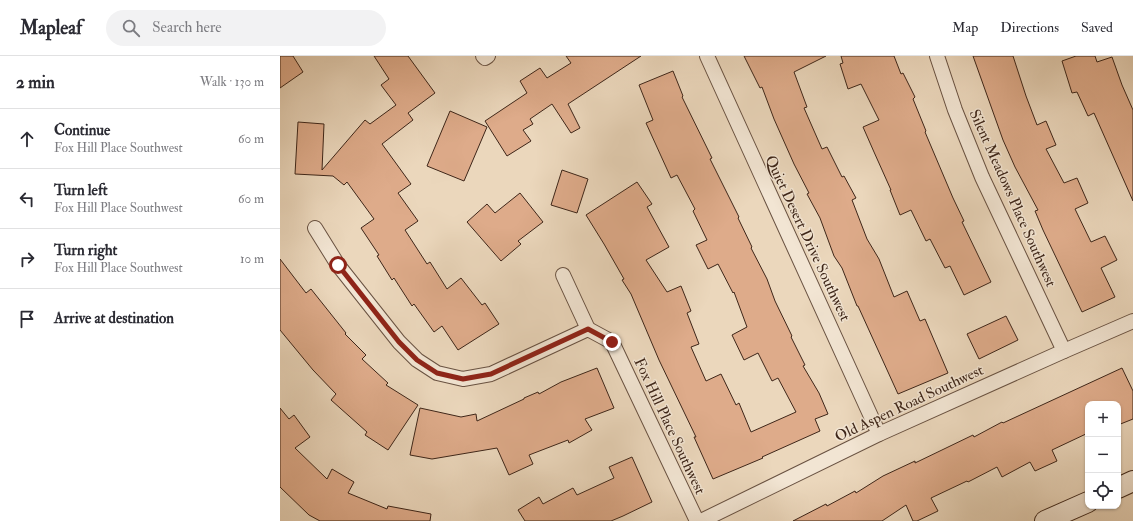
<!DOCTYPE html>
<meta charset="utf-8">
<style>
:root{--surface:#fff;--page:#f2f2f3;--text:#2b2b33;--muted:#7c7c81;--line:#e1e1e2}
body{margin:0;font-family:"IM FELL Double Pica",serif;background:var(--page);color:var(--text)}
.controls{position:absolute;right:12px;bottom:12px;display:grid;overflow:hidden;border-radius:8px;box-shadow:0 1px 3px #0004}
.controls button{width:36px;height:36px;display:grid;place-items:center;padding:0;border:0;border-bottom:1px solid var(--line);background:var(--surface);color:var(--text);font:20px sans-serif}
.stop{position:absolute;width:12px;height:12px;margin:-9px;border:3px solid #8f2418;border-radius:50%;background:#fff}
.stop.end{background:#8f2418;border-color:#fff;box-shadow:0 1px 4px #0008}
.list{margin:0;padding:0;list-style:none}
h2{display:flex;justify-content:space-between;align-items:center;height:52px;margin:0;padding:0 16px;font-size:17px}
h2 small{font-size:13px;font-weight:400;color:var(--muted)}
.list li{display:grid;grid-template-columns:26px 1fr auto;gap:12px;align-items:center;box-sizing:border-box;height:60px;padding:0 16px;border-top:1px solid var(--line)}
.list b{display:block;font-size:15px;white-space:nowrap}
.list p{margin:0;font-size:13px;white-space:nowrap;color:var(--muted)}
.list em{font-size:13px;font-style:normal;color:var(--muted)}
.icon{flex:none;width:22px;height:22px;fill:none;stroke:currentColor;stroke-width:2;stroke-linecap:round;stroke-linejoin:round}
.map{position:relative;flex:none;width:853px;height:465px;overflow:hidden}
header{display:flex;align-items:center;gap:24px;box-sizing:border-box;height:56px;padding:0 20px;background:var(--surface);border-bottom:1px solid var(--line)}
header strong{font-size:19px}
nav{display:flex;gap:22px;margin-inline-start:auto;font-size:14px}
.search{width:280px;height:36px;background:var(--page);display:flex;align-items:center;gap:10px;box-sizing:border-box;padding:0 14px;border-radius:22px;color:var(--muted);font-size:15px}
main{display:flex}
aside{flex:1;background:var(--surface)}
.map>svg:first-child{display:block}
.building{fill:#deab8a;stroke:#3e2619}
.lines{fill:none;stroke-linecap:round;stroke-linejoin:round}
.minor-casing{stroke:#695242;stroke-width:16}
.secondary-casing{stroke:#3e2619;stroke-width:22}
.minor{stroke:#f2e5d3;stroke-width:14}
.secondary{stroke:#f2e5d3;stroke-width:20}
.route{stroke:#8f2418;stroke-width:5}
.labels{text-anchor:middle;stroke-width:3;stroke-linejoin:round;paint-order:stroke}
.street-label{font-size:15px;fill:#3e2619;stroke:#f2e5d3}
</style>
<header>
<strong>Mapleaf</strong>
<div class="search"><svg class="icon" aria-label="search" viewBox="0 0 24 24"><circle cx="10" cy="10" r="6"/><path d="M15 15l6 6"/></svg>Search here</div>
<nav><a>Map</a><a>Directions</a><a>Saved</a></nav>
</header>
<main>
<aside>
<h2>2 min<small>Walk · 130 m</small></h2>
<ul class="list">
<li><svg class="icon" aria-label="ahead" viewBox="0 0 24 24"><path d="M12 20V5M6 11l6-6 6 6"/></svg><div><b>Continue</b><p>Fox Hill Place Southwest</p></div><em>60 m</em></li>
<li><svg class="icon" aria-label="left" viewBox="0 0 24 24"><path d="M17 20v-9H6M10 6l-5 5 5 5"/></svg><div><b>Turn left</b><p>Fox Hill Place Southwest</p></div><em>60 m</em></li>
<li><svg class="icon" aria-label="right" viewBox="0 0 24 24"><path d="M7 20v-9h11M14 6l5 5-5 5"/></svg><div><b>Turn right</b><p>Fox Hill Place Southwest</p></div><em>10 m</em></li>
<li><svg class="icon" aria-label="arrive" viewBox="0 0 24 24"><path d="M6 21V4h12l-3 4 3 4H6"/></svg><div><b>Arrive at destination</b></div></li>
</ul>
</aside>
<div class="map">
<svg width="853" height="465" viewBox="0 0 853 465">
<rect width="100%" height="100%" fill="#ebd7bc"/>
<filter id="stains"><feTurbulence type="fractalNoise" baseFrequency=".005" numOctaves="4"/><feColorMatrix values="0 0 0 0 .2 0 0 0 0 .09 0 0 0 0 .02 0 0 0 .5 -.17"/></filter>
<radialGradient id="worn" r=".72"><stop offset=".6" stop-color="#630" stop-opacity="0"/><stop offset="1" stop-color="#630" stop-opacity=".3"/></radialGradient>
<g class="building">
<polygon points="0,0 13,0 23,16 0,32"/>
<polygon points="94,0 128,0 155,37 128,57 133,64 102,88 131,128 118,137 138,165 125,174 147,208 150,206 167,233 181,222 202,249 205,247 219,268 178,294 162,270 154,276 134,248 132,250 114,222 112,224 97,200 99,199 81,172 94,163 67,126 64,129 53,120 15,118 18,66 44,68 42,114 85,64 90,68 116,49 101,29 109,23"/>
<polygon points="286,0 361,0 288,48 300,72 291,77 272,48 250,63 253,68 243,74 251,85 227,100 205,65 247,37 240,25 260,12 267,22 291,7"/>
<polygon points="464,0 546,0 514,16 527,51 524,52 542,93 547,91 562,121 564,120 576,142 572,144 587,183 599,203 614,241 627,235 640,265 645,263 668,317 618,338 578,250 577,250 562,212 554,200 540,162 527,138 529,137 514,108 494,63 482,31 480,32"/>
<polygon points="561,0 614,0 621,18 623,17 635,41 633,43 646,75 645,76 673,142 684,165 682,166 711,226 684,239 670,210 665,212 650,183 646,185 631,154 620,159 610,134 611,134 594,96 583,71 599,64 581,28 568,33 560,8 563,7"/>
<polygon points="693,0 733,0 746,40 757,69 766,65 776,89 766,93 784,127 797,122 808,147 795,153 811,186 825,180 837,204 821,212 835,241 802,256 763,174 755,155 758,154 735,111 723,84"/>
<polygon points="796,0 815,0 817,6 832,1 842,29 853,54 853,145 814,57 808,60 797,36 792,37 782,5"/>
<polygon points="393,15 403,40 402,41 432,102 430,103 459,161 458,162 472,191 471,192 487,223 495,245 512,280 511,281 525,309 523,310 539,337 548,358 535,363 540,375 482,401 483,402 433,423 414,381 416,381 379,304 351,238 342,224 344,223 324,188 306,159 357,126 372,148 367,151 389,191 366,204 387,236 401,230 411,255 407,257 419,288 411,291 426,325 441,318 456,349 459,347 471,376 516,356 498,322 492,325 478,297 464,304 452,279 467,271 454,236 453,237 438,208 428,213 416,189 427,184 413,155 415,153 397,119 391,122 366,67 373,64 359,29"/>
<polygon points="170,55 207,71 184,125 147,110"/>
<polygon points="282,114 308,123 297,157 271,149"/>
<polygon points="240,137 263,166 238,185 241,188 221,205 187,166 207,148 215,157"/>
<polygon points="0,203 26,237 31,233 66,277 65,278 86,299 82,303 108,327 106,329 138,349 108,394 85,379 87,376 51,344 56,338 33,314 0,274"/>
<polygon points="726,260 738,284 699,303 687,278"/>
<polygon points="317,312 334,352 305,363 312,374 289,387 288,384 249,399 253,408 229,419 217,392 152,403 130,399 140,352 181,361 196,358 197,365 244,343 244,342 258,336 259,338 281,326"/>
<polygon points="842,312 853,335 853,363 838,369 838,348 808,348 808,377 772,394 777,405 755,415 750,406 722,421 717,411 688,426 687,425 651,442 658,455 637,465 633,465 626,449 602,465 513,465 546,448 547,450 575,435 576,437 603,420 635,405 635,407 693,379 694,381 722,366 723,367"/>
<polygon points="0,352 9,363 14,359 30,381 15,392 47,423 52,413 74,426 68,437 107,453 108,450 151,458 150,465 40,465 29,459 0,431"/>
<polygon points="352,401 372,446 343,460 331,465 245,465 238,454 259,441 263,448 293,432 297,439 334,422 329,411"/>
</g>
<g class="lines">
<g class="minor-casing">
<g id="minor">
<polyline points="203,0 205,2 208,0"/>
<polyline points="427,0 599,378"/>
<polyline points="657,0 675,54 702,121 784,295"/>
<polyline points="35,172 58,209 119,286 137,304 157,317 183,323 211,318 308,273 332,286 417,465"/>
<polyline points="283,219 308,273"/>
<polyline points="421,465 599,378 784,295 853,265"/>
</g>
</g>
<g class="secondary-casing">
<g id="secondary">
<polyline points="838,432 853,425"/>
<polyline points="765,465 808,446"/>
</g>
</g>
<use href="#minor" class="minor"/>
<use href="#secondary" class="secondary"/>
</g>
<g class="lines">
<polyline class="route" points="58,209 119,286 137,304 157,317 183,323 211,318 308,273 332,286"/>
</g>
<g class="labels">
<g class="street-label">
<text transform="translate(733 142) rotate(66)" y="5">Silent Meadows Place Southwest</text>
<text transform="translate(528 182) rotate(65)" y="5">Quiet Desert Drive Southwest</text>
<text transform="translate(629 347) rotate(-25)" y="5">Old Aspen Road Southwest</text>
<text transform="translate(390 370) rotate(65)" y="5">Fox Hill Place Southwest</text>
</g>
</g>
<rect width="100%" height="100%" filter="url(#stains)"/>
<rect width="100%" height="100%" fill="url(#worn)"/>
</svg>
<div class="controls">
<button>+</button>
<button>−</button>
<button><svg class="icon" aria-label="locate" viewBox="0 0 24 24"><circle cx="12" cy="12" r="6"/><path d="M12 2v4M12 18v4M2 12h4M18 12h4"/></svg></button>
</div>
<div class="stop" style="left:58px;top:209px"></div>
<div class="stop end" style="left:332px;top:286px"></div>
</div>
</main>
